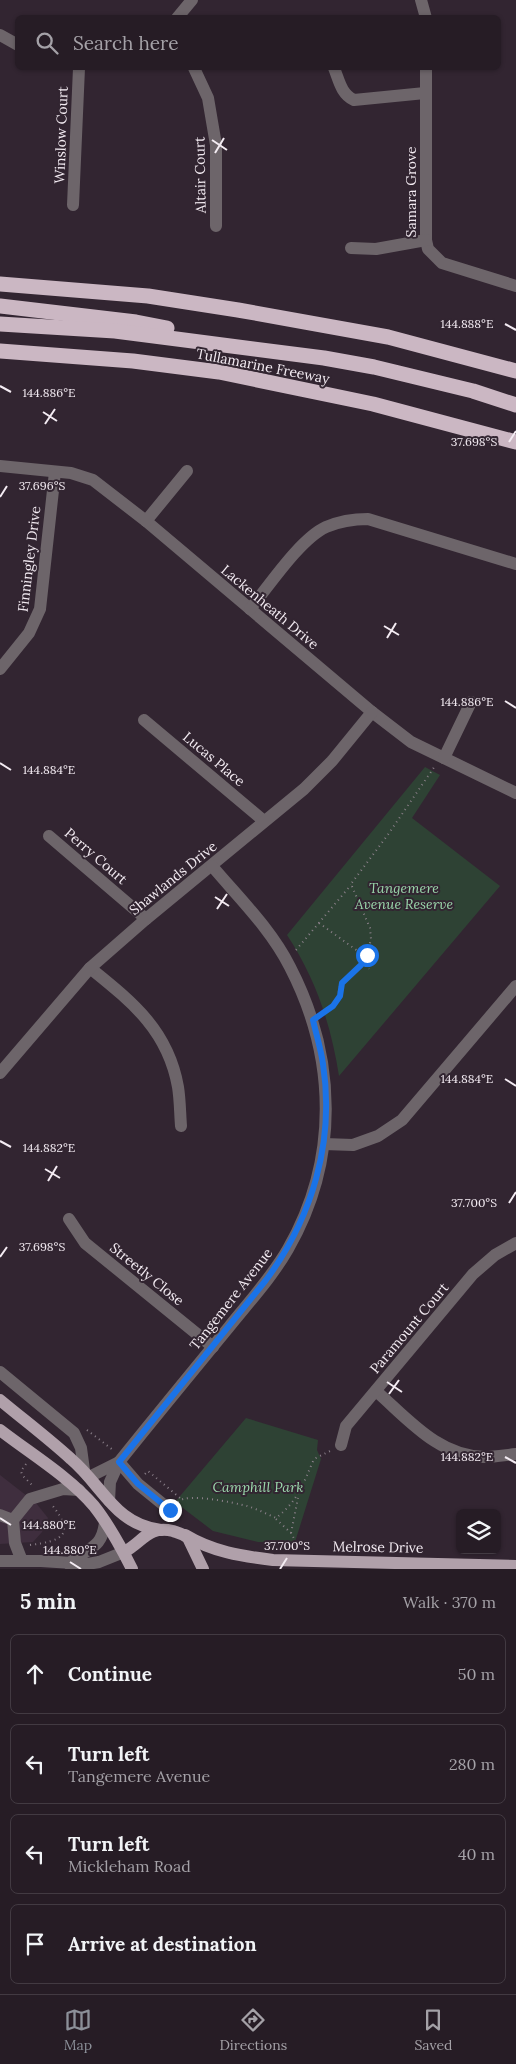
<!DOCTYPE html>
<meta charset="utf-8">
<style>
:root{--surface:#261c25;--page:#322932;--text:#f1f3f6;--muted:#a4a1a7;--line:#423a42;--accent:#8c9099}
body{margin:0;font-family:Lora,serif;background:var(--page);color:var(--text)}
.controls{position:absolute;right:15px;bottom:15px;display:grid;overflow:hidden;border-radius:8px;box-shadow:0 1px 4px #0004}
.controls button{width:45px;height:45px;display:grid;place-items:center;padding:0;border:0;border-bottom:1px solid var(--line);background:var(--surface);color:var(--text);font:25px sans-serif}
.stop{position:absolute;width:15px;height:15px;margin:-11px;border:4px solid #1a73e8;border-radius:50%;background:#fff}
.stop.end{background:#1a73e8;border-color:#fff;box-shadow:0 1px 5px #0008}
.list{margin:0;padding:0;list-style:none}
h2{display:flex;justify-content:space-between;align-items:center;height:65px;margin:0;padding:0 20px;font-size:21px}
h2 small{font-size:16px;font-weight:400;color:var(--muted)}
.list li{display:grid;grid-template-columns:32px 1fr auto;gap:15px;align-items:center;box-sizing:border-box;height:80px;margin:0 10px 10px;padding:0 10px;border:1px solid var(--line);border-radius:8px}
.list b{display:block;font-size:19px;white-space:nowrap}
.list p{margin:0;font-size:16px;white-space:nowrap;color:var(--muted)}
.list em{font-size:16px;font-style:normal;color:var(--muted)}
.icon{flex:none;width:28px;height:28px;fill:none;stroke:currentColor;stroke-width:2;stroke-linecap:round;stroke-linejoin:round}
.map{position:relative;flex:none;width:516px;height:1569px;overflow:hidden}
.search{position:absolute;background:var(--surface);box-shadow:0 1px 4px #0004;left:15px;right:15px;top:15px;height:55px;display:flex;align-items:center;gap:12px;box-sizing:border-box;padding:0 18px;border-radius:8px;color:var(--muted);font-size:19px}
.sheet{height:425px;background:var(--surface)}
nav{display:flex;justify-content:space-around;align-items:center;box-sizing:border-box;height:70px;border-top:1px solid var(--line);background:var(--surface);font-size:14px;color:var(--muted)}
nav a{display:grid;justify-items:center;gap:2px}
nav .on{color:var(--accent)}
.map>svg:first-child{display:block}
.built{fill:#3f2e3e}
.green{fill:#2e4234}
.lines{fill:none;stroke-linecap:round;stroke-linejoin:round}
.path{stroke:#8b808a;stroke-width:2;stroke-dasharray:1 4;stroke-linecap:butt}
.minor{stroke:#6d656a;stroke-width:12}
.major{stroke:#b0a0aa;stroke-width:12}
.highway{stroke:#cbb7c3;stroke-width:15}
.route{stroke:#1a73e8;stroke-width:6}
.ticks{fill:none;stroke:#f3ebf2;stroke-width:2}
.labels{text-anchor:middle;stroke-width:4;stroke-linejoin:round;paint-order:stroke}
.street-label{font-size:14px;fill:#f3ebf2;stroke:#322531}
.park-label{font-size:14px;font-style:italic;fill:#9ad7ab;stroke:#322531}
.ticks-label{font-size:12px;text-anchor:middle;fill:#f3ebf2;stroke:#322531;stroke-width:4;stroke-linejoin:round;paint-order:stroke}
</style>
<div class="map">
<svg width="516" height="1569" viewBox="0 0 516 1569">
<rect width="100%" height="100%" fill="#322531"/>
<polygon class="built" points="0,1475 36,1503 48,1518 42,1532 33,1542 0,1544"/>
<g class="green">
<path d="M425,767L440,775L412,818L500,886L339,1076C331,1025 316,979 287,935Z"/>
<polygon points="246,1418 318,1440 317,1450 321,1459 295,1542 258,1542 213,1531 175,1502"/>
</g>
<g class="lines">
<g class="path">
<polyline points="319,923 366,957 369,969"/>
<polyline points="296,950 351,885"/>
<polyline points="321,1015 337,1001 340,986 361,965 367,955 371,939 370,928 351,884 387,836 435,766"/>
<polyline points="87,1430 113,1450"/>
<polyline points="26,1464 21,1471 22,1475 33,1486"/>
<polyline points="145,1474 148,1471 180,1498"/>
<path d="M178,1502C186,1492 235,1503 247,1506C257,1509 267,1514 276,1518C298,1501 303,1484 314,1459L330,1451"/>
<polyline points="276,1519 291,1533 299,1548"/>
<polyline points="291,1533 298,1498"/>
<path d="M30,1545C62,1541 76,1535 52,1505"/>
</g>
<g class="minor">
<polyline points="421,0 426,18"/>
<polyline points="177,18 192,0"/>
<polyline points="0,35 18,45"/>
<polyline points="194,68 208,98 216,145 216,226"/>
<path d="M334,68C339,80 341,94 354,100L425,93"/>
<polyline points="426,68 426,240 428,249 442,263 516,286"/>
<polyline points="73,205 79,68"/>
<polyline points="351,248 376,249 426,240"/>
<polyline points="0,466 71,473 93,480 146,521 372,712 411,742 516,793"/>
<polyline points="146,521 187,471"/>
<path d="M250,609C269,586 300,539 326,527C340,521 354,519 368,519L516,564"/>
<polyline points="0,669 29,633 40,609 55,472"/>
<polyline points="144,720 264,821"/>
<polyline points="444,758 471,702"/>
<polyline points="49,836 146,919"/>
<path d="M90,968C132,1002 168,1030 178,1087C180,1099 180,1113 181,1126"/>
<polyline points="0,1073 90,968 146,919 304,789 332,761 372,712"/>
<polyline points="324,1144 353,1145 378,1136 402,1120 516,986"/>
<polyline points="69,1219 85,1243 213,1347"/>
<polyline points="0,1372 74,1433 81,1448 84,1470"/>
<path d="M376,1391C408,1419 439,1457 485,1457C495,1457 506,1455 516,1454"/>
<polyline points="341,1445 346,1426 473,1274 495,1255 516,1243"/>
<polyline points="119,1462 138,1484 170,1510"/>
<polyline points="89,1477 119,1462"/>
<path d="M109,1501L110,1482L119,1462C155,1417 192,1372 229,1327C249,1302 272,1277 288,1249C339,1160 337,1058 290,967C271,929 239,898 212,866"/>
<polyline points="0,1515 13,1520 15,1543 22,1561"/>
<polyline points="13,1520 30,1499 63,1489 79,1490"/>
<polyline points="0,1561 41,1561 88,1564 99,1562 124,1552"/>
<path d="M69,1564C86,1547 102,1551 105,1522"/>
</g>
<g class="major">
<path d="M0,1400C24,1420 48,1438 71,1459C103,1486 115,1525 161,1530"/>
<path d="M0,1430C31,1454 68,1476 94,1506C109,1525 121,1547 132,1569"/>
<path d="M185,1535C213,1552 241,1556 273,1560L516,1566"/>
<path d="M124,1552C143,1542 148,1525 173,1531C179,1533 184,1534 188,1538L203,1569"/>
</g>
<g class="highway">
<polyline points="0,284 148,296 238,310 388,337 516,371"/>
<polyline points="0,306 136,322 167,328"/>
<polyline points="0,324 115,331 324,358 374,367 473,391 516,405"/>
<polyline points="0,351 133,361 219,372 373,404 516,442"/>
</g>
</g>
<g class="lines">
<path class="route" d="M170,1510L138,1484L119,1462L266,1280C312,1218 335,1142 323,1064C321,1049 316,1034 313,1020L333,1006L340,996L342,983L361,965L367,955"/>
</g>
<path class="ticks" d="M212,140L227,150M215,153L224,138M505,324L516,330M0,386L11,392M43,412L57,421M45,424L55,409M509,442L516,431M0,497L7,486M384,626L399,635M387,638L396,623M505,701L516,708M0,763L11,770M215,897L229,906M217,909L227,894M505,1079L516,1086M0,1141L11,1147M45,1169L60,1178M48,1181L57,1166M509,1203L516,1192M0,1257L7,1247M387,1382L402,1392M389,1394L399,1380M505,1457L516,1463M0,1518L11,1525M70,1562L81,1569M280,1569L287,1558"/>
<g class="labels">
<g class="street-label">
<text transform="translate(61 135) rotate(-88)" y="5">Winslow Court</text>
<text transform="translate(200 175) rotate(-91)" y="5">Altair Court</text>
<text transform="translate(411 192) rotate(-90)" y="5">Samara Grove</text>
<text transform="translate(263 366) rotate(11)" y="5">Tullamarine Freeway</text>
<text transform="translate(29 559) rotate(-83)" y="5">Finningley Drive</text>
<text transform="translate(270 607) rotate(40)" y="5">Lackenheath Drive</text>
<text transform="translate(214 759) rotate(40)" y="5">Lucas Place</text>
<text transform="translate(96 856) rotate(41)" y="5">Perry Court</text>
<text transform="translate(173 878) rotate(-39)" y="5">Shawlands Drive</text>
<text transform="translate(147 1274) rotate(39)" y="5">Streetly Close</text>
<text transform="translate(231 1299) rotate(-52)" y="5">Tangemere Avenue</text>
<text transform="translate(409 1328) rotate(-50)" y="5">Paramount Court</text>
<text transform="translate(378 1547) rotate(1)" y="5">Melrose Drive</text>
</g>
<g class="park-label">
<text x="404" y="893">Tangemere<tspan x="404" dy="16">Avenue Reserve</tspan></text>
<text x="258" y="1492">Camphill Park</text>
</g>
</g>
<g class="ticks-label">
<text x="467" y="328">144.888°E</text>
<text x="49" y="397">144.886°E</text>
<text x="474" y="446">37.698°S</text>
<text x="42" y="490">37.696°S</text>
<text x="467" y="706">144.886°E</text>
<text x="49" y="774">144.884°E</text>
<text x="467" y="1083">144.884°E</text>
<text x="49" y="1152">144.882°E</text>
<text x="474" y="1207">37.700°S</text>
<text x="42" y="1251">37.698°S</text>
<text x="467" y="1461">144.882°E</text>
<text x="49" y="1529">144.880°E</text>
<text x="287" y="1550">37.700°S</text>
<text x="70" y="1554">144.880°E</text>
</g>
</svg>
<div class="controls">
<button><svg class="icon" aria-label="layers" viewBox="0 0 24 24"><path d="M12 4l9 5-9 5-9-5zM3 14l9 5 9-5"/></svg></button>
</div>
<div class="stop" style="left:367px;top:955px"></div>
<div class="stop end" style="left:170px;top:1510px"></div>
<div class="search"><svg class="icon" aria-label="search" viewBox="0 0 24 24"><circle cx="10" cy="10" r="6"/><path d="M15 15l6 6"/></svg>Search here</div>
</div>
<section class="sheet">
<h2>5 min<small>Walk · 370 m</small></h2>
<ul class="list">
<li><svg class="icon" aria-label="ahead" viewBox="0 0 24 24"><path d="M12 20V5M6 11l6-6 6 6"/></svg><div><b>Continue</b></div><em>50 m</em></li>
<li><svg class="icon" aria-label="left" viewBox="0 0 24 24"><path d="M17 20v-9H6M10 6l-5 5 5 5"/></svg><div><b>Turn left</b><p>Tangemere Avenue</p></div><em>280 m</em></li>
<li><svg class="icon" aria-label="left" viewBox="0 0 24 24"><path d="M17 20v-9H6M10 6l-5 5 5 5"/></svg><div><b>Turn left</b><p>Mickleham Road</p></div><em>40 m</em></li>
<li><svg class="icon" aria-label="arrive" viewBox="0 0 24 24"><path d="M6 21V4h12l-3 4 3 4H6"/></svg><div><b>Arrive at destination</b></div></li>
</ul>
</section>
<nav>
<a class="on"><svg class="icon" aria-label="map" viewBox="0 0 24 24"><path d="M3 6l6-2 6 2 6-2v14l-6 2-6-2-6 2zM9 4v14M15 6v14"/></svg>Map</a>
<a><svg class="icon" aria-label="directions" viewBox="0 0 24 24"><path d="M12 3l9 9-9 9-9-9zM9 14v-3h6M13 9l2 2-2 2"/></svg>Directions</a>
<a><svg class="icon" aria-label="saved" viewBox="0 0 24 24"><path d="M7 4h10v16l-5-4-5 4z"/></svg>Saved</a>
</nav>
